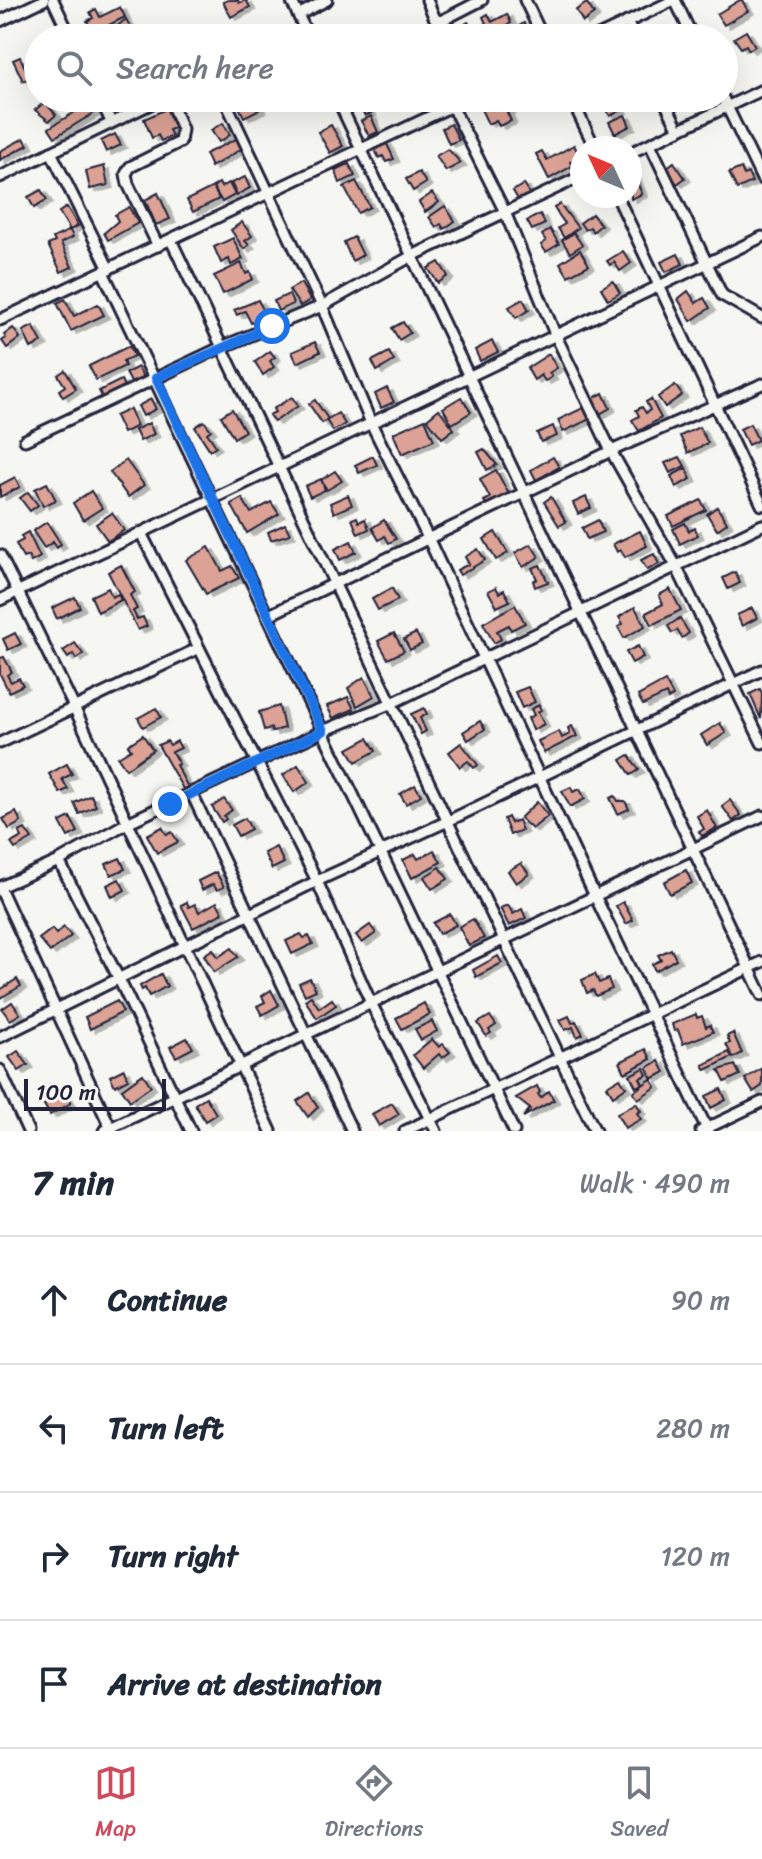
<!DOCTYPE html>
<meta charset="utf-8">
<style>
:root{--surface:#fff;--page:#f2f2f3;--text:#1f2937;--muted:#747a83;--line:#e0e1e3;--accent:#d1495b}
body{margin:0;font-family:Sriracha,sans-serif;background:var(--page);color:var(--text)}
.compass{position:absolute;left:570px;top:136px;width:72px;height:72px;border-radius:50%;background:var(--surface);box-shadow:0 8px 32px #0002;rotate:314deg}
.scale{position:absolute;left:24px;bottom:20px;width:142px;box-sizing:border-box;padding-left:8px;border:4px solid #22223b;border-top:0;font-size:22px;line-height:28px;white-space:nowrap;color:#22223b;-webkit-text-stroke:6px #f6f6f2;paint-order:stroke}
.stop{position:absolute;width:24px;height:24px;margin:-18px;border:6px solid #1a73e8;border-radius:50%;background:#fff}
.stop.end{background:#1a73e8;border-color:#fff;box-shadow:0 2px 8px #0008}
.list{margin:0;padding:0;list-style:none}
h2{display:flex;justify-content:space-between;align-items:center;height:104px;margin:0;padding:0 32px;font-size:34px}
h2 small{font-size:26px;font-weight:400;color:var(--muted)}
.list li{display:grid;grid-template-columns:52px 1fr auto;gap:24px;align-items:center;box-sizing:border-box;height:128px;padding:0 32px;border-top:2px solid var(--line)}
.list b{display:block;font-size:30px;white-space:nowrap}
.list em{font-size:26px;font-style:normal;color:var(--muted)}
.icon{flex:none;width:44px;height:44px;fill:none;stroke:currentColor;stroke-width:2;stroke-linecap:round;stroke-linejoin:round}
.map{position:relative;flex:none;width:762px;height:1131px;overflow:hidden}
.search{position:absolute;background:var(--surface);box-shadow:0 8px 32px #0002;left:24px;right:24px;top:24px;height:88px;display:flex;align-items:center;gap:20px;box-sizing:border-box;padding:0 28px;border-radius:44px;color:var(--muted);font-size:30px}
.sheet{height:616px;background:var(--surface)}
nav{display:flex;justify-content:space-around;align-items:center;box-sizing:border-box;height:112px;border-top:2px solid var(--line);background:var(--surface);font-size:22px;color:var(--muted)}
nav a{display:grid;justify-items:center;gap:4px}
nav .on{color:var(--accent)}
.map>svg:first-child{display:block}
.building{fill:#dba295;stroke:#22223b;stroke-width:2;filter:url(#shadow)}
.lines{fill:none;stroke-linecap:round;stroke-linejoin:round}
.minor-casing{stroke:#22223b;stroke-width:15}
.minor{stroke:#f6f6f2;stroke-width:9}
.route{stroke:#1a73e8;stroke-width:10}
</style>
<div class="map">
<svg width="762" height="1131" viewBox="0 0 762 1131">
<defs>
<filter id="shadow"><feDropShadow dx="5.5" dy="3" stdDeviation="0" flood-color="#0004"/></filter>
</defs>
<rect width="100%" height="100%" fill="#f6f6f2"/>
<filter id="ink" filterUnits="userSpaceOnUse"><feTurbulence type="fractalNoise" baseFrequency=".0125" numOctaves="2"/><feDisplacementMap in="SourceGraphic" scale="16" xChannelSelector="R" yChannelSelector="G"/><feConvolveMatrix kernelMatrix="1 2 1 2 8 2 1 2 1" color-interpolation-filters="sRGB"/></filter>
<g filter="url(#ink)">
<g class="building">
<polygon points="228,0 238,0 239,3 246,0 250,7 231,17 223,2"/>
<polygon points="740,0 742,0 748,11 724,25 717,14"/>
<polygon points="587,3 594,14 583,22 576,10"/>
<polygon points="120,7 125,17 93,33 87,21 93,18 90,12 96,9 100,17"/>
<polygon points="488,14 492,22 507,14 511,23 502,28 504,32 493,38 483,17"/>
<polygon points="126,19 131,28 112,38 109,33"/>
<polygon points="468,22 475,32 463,38 457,29"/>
<polygon points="524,23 533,38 514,38 510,32"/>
<polygon points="746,31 755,46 749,50 746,45 741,48 734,38"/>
<polygon points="20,57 30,78 23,81 13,60"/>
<polygon points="363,98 370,98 374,104 368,108 371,113 365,116 357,102"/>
<polygon points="494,98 499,107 507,103 510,111 507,112 511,121 499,126 496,120 488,124 479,105"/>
<polygon points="255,99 260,109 244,117 239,107"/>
<polygon points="616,99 622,110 610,116 604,106"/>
<polygon points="45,102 56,115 49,121 35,110"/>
<polygon points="88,104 94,113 55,137 49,128"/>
<polygon points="168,108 177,127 169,130 172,136 161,141 158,135 152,138 144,119"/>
<polygon points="625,115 630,126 615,134 609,122"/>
<polygon points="371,116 378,132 369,136 361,121"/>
<polygon points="223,123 230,135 219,142 211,130"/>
<polygon points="451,124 459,140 449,144 442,128"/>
<polygon points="331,125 343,146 330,153 318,132"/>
<polygon points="115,134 121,145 106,152 101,141"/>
<polygon points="24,138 28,145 0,160 0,151"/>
<polygon points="238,138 243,148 211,167 205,154"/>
<polygon points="386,142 394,159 386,162 383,156 379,158 374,148"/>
<polygon points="574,145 580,157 570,162 572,166 549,179 536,154 542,151 547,160"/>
<polygon points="448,149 461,163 446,171 436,156"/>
<polygon points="674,162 685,178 677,184 666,168"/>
<polygon points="349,164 355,176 340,183 335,170"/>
<polygon points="104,166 108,185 90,189 86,171"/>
<polygon points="741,168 744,175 748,173 752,182 737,189 729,173"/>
<polygon points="419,172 426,183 413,191 406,179"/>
<polygon points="245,177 250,188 237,195 231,183"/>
<polygon points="635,177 642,194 631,199 630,179"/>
<polygon points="356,181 370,207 358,213 344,187"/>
<polygon points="219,183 221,187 229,183 235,195 222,202 213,187"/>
<polygon points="524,184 530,195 519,201 513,191"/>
<polygon points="213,187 219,199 193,212 187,200"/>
<polygon points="41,190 47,200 34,208 28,197"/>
<polygon points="158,193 170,219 156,225 145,200"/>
<polygon points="432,193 439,202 425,212 419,202"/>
<polygon points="560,204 578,228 564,238 558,228 565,224 554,208"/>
<polygon points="445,206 455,221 444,229 441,224 436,227 429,217"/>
<polygon points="67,207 78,226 70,230 59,212"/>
<polygon points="129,207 138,223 108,240 104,233 118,221 115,215"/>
<polygon points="540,214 545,224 532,230 527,221"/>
<polygon points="592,214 601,225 593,232 590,227 585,230 580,223"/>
<polygon points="242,222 252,236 245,241 249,245 244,249 231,230"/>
<polygon points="550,229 559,244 546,252 541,245 546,241 542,235"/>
<polygon points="70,230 73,237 61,243 72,267 61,272 48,245 55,242 53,238"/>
<polygon points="574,233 582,245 570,253 562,240"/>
<polygon points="354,237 363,255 352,261 344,242"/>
<polygon points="233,238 243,259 231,265 229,259 221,263 214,247"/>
<polygon points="580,250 589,265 568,276 560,263"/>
<polygon points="623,251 631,263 620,271 614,262 610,265 607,261"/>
<polygon points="678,254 683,264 666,272 661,262"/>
<polygon points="439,262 448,276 438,283 428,268"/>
<polygon points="241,263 246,274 250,272 253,279 223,294 214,276"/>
<polygon points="613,281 620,293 608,300 601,288"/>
<polygon points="301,283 310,300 300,306 289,290"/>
<polygon points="688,291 696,303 704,298 710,308 691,321 678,299"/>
<polygon points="289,294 293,304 278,311 274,301"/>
<polygon points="65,299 74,316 98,304 104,315 71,331 57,303"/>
<polygon points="523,299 529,310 516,318 509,307"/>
<polygon points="258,300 266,315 251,323 245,311 237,315 234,310"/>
<polygon points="403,322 410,333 399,340 392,328"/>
<polygon points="33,326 42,342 31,348 23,331"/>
<polygon points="13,328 20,338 7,348 2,341 6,338 4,335"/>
<polygon points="492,341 498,352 480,361 475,350"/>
<polygon points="315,342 320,352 297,363 292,352"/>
<polygon points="129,346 134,356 123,361 125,366 96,380 89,366"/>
<polygon points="270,351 275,357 270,361 274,367 263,375 255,362"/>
<polygon points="389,352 394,361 377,371 372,361"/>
<polygon points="549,354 557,368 549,373 552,377 545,381 541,375 534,380 527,368"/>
<polygon points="138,367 145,380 133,386 126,373"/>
<polygon points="65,370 76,389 63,397 59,390 65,386 58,375"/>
<polygon points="121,380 125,388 103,399 99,391"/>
<polygon points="675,385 682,395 665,407 658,397"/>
<polygon points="387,388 394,402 381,408 375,394"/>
<polygon points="603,393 610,408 598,415 590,400"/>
<polygon points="292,397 298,406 274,422 269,415 275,412 273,409"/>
<polygon points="461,397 471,412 452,424 443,408"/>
<polygon points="151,399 156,409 143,416 138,406"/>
<polygon points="651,399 661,418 639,431 632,420 639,416 636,410 642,407 646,413 650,410 646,402"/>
<polygon points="315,400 328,419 322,423 309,404"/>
<polygon points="585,407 590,419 563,432 558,420"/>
<polygon points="130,409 137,426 123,433 115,416"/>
<polygon points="232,409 245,431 234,438 221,416"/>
<polygon points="439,409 454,429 442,438 427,419"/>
<polygon points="338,413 345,424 333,431 326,420"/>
<polygon points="425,419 434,440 402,454 393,433"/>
<polygon points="204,421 211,430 207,433 216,446 210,450 195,427"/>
<polygon points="149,423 154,434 140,441 135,430"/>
<polygon points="750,424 758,440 748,445 740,429"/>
<polygon points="553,426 557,436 541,442 537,433"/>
<polygon points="699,427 708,443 688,453 680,436"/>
<polygon points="484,449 497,465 487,470 478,452"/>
<polygon points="373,456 377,465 359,473 355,465"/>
<polygon points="553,457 559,467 536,480 531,470"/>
<polygon points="680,457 685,466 670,473 665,463"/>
<polygon points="126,460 144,485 128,497 110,472"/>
<polygon points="686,468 691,479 676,487 671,476"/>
<polygon points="496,470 511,498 489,510 484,501 490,498 480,479"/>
<polygon points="335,471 342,481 327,490 321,480"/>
<polygon points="15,477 20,487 0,497 0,485"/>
<polygon points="321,479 325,490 310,497 305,486"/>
<polygon points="47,483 56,500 43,506 35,489"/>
<polygon points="91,491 102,508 83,520 73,503"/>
<polygon points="28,492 38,505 30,511 20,498"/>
<polygon points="348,495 352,505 334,513 330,503"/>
<polygon points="551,497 566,522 559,526 544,502"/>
<polygon points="586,497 591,508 578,514 573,503"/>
<polygon points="242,498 251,513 271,502 279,514 247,533 231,504"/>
<polygon points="701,500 706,510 673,526 668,516"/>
<polygon points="717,507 727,523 717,530 707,514"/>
<polygon points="112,513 124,530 108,541 96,524"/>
<polygon points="357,517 359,522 365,519 369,529 358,534 352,519"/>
<polygon points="384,520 396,539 389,543 385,536 379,540 372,528"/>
<polygon points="598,520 603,532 587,539 582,528"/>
<polygon points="47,522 61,544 57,548 53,542 44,548 33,531"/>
<polygon points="685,523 689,531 695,528 698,535 680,544 673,529"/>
<polygon points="285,524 290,534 271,540 268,532"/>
<polygon points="640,531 647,546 625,557 621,550 617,552 613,544"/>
<polygon points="28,532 40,557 31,562 28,556 23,558 16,544 23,540 21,536"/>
<polygon points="495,532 508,553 496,560 484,539"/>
<polygon points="351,541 356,552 340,560 335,549"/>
<polygon points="531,544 539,557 523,567 515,553"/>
<polygon points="209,547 222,571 232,566 239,578 206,594 186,560"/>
<polygon points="478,549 485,560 460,575 457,570 469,564 465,557"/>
<polygon points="654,554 659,564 647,570 641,560"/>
<polygon points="121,565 135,592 130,595 137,609 133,611 137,619 143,617 147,626 138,630 108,572"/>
<polygon points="540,565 548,582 535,587 533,581 537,579 532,568"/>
<polygon points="735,572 740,583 728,589 723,578"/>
<polygon points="496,587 499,593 504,590 510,601 497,607 488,591"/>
<polygon points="108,588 112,597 118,594 121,600 98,612 91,596"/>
<polygon points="392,588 398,600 378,610 372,599"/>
<polygon points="670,589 681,610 652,625 646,613 663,604 659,595"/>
<polygon points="75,597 80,607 57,619 52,608"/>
<polygon points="515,605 525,623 511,630 509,625 497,631 501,639 494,643 483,623"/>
<polygon points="635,607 645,626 624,638 618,627 623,624 619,617"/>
<polygon points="752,608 757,618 742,626 737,615"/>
<polygon points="680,618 689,633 682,638 677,630 672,633 668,626"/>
<polygon points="15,633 21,644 8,650 3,639"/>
<polygon points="394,633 404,651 388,659 378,641"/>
<polygon points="416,633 422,644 410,650 404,639"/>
<polygon points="75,643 83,654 76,659 73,654 68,658 63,651"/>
<polygon points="638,646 643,657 632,663 626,652"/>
<polygon points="4,657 12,672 7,675 11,682 19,678 23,685 9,692 0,674 0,658"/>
<polygon points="364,677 374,696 357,706 348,688"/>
<polygon points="665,681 673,696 668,699 666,694 643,705 638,696"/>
<polygon points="528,687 535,702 522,708 515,692"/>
<polygon points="760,689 762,693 761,719 750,694"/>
<polygon points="348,697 354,709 333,718 327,706"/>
<polygon points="539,705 541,710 538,712 544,724 533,730 528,718 534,715 531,709"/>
<polygon points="279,706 284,728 272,732 271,728 264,730 259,712"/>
<polygon points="156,708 161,717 143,727 138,718"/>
<polygon points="424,708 427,714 420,718 426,731 421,734 411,714"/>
<polygon points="480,721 485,729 468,740 463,732"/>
<polygon points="720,723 726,733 707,745 701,735"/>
<polygon points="572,726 577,736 544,753 538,741 559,731 562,738 570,734 568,728"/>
<polygon points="143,735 153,750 126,769 118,757 131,749 128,745"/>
<polygon points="368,738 376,751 356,762 348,749"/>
<polygon points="167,741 170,745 177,741 181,748 172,752 179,764 176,765 188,787 183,789 158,745"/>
<polygon points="461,743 478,765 474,768 468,761 460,767 449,752"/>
<polygon points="629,755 639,770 631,775 621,760"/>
<polygon points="67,764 72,774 62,779 68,789 60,793 49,774"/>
<polygon points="298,765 309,782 294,792 283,775"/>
<polygon points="415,785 421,795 406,804 400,794"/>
<polygon points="571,787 573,792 580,789 585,799 570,807 562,791"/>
<polygon points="91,795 96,806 79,814 74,803"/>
<polygon points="615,796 618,801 625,801 629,809 618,814 610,798"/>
<polygon points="224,799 232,810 224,816 226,819 222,822 212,807"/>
<polygon points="730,800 741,815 733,821 722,806"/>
<polygon points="537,802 548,816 532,829 520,818"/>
<polygon points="707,810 717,828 702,836 699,832 704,829 697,816"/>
<polygon points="16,812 21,822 9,829 3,819"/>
<polygon points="70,817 78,832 68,837 60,822"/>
<polygon points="508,817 511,823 518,820 522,830 510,835 504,819"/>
<polygon points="245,818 251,829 238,836 232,825"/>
<polygon points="162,827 167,835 172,832 178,842 157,853 147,835"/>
<polygon points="25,829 32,839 15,849 11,843 22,837 19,832"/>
<polygon points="276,847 284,863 272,869 264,853"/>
<polygon points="434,850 441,862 412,878 403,860 415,854 418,859"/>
<polygon points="120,858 125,869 111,875 106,864"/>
<polygon points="521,863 529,874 516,883 508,871"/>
<polygon points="440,867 448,879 432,889 424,877"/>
<polygon points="686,870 692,883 670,894 664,882"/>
<polygon points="216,872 224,887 217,890 213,884 202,890 198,881"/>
<polygon points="119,879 125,890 112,897 107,885"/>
<polygon points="187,902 189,907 195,904 199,912 217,902 223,913 193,928 181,905"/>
<polygon points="623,902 633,920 626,924 616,906"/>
<polygon points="508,905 513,914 522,909 526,918 509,926 500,908"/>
<polygon points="450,914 456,925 439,934 433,923"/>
<polygon points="473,919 484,938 469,946 459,927"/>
<polygon points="370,925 376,933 362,943 356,935"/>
<polygon points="64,927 71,936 50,952 39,939 52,929 56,934"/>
<polygon points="301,934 304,938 309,936 313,944 292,954 286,941"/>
<polygon points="232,948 238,957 214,972 204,955 213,949 218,957"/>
<polygon points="671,949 676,959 655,971 652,964 661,960 658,955"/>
<polygon points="498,956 502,963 476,977 473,970"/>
<polygon points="161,974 167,986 149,996 145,988 142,990 140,986"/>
<polygon points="595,974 599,983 608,979 612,989 596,996 593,990 587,993 582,980"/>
<polygon points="310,978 316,990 305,995 299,983"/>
<polygon points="17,979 21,986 0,998 0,990"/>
<polygon points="271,990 279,1005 262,1015 257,1006 265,1002 262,996"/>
<polygon points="311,996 319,1008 332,999 336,1005 317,1018 305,1000"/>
<polygon points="117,1001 123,1012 90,1029 85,1017"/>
<polygon points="12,1002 20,1014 10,1020 2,1009"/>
<polygon points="424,1003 430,1014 402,1029 396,1018"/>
<polygon points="696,1014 697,1018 702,1016 706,1027 710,1025 713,1032 683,1044 678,1030 674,1031 672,1024"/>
<polygon points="490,1016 496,1025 489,1030 491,1033 486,1036 478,1023"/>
<polygon points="569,1016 572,1023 576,1021 583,1034 577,1037 573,1027 565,1030 560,1020"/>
<polygon points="432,1021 437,1031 421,1040 415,1029"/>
<polygon points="733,1033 742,1053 733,1058 726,1044 730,1043 727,1036"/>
<polygon points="187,1038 193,1048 176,1057 170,1047"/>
<polygon points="432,1039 439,1047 443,1044 450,1052 442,1058 439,1054 423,1068 413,1055"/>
<polygon points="646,1049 651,1059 625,1073 620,1062"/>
<polygon points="18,1051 28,1065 19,1071 9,1057"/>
<polygon points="729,1052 732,1057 706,1070 703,1065"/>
<polygon points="659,1061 665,1072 652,1079 647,1068"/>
<polygon points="735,1065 740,1075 725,1082 719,1070"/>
<polygon points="644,1068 647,1075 640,1078 643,1084 636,1087 630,1075"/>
<polygon points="762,1068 762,1086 753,1092 745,1079"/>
<polygon points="124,1069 128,1079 115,1086 110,1076"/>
<polygon points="143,1074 151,1086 130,1101 122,1089"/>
<polygon points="620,1078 626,1087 613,1096 607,1086"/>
<polygon points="651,1079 656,1087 638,1099 633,1092"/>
<polygon points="537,1086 540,1092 538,1094 541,1098 549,1091 554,1100 523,1117 530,1109 516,1098"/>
<polygon points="721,1089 726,1100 711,1108 706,1096"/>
<polygon points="309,1093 318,1107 308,1117 297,1101"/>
<polygon points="65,1094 71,1103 50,1115 44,1105"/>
<polygon points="206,1097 216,1114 205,1121 195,1104"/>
<polygon points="392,1103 399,1114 379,1126 372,1114"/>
<polygon points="636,1103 641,1111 637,1113 641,1119 625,1128 617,1114"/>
</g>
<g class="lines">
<g class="minor-casing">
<g id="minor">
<polyline points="53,0 71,38"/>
<polyline points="291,0 309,38"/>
<polyline points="427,0 435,19 441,21 482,0"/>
<polyline points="525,0 543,38"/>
<polyline points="675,0 693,38"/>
<polyline points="298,15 327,0"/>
<polyline points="0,21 44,0"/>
<polyline points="627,22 635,38"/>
<polyline points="594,38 674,0"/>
<polyline points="100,98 111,122"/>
<polyline points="224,98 322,306 371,423 429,540 595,896 708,1131"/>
<polyline points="337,98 762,995"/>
<polyline points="571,98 595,148"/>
<polyline points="663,98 679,130"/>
<polyline points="723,98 762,179"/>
<polyline points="452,106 505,212 555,334 611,451 676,566 762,743"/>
<polyline points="650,144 722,295 762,318"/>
<polyline points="51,152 109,269"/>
<polyline points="630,153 762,90"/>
<polyline points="0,177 163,98"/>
<polyline points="617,196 762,505"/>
<polyline points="171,240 595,1131"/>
<polyline points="158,246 128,184 126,174 130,167 180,142 182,129 169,98"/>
<polyline points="103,272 514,1131"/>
<polyline points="0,320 469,98"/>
<polyline points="25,440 222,347 322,306 412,256 582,176"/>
<polyline points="141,533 317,881 371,1003 436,1131"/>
<polyline points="0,555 74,707 271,1131"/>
<polyline points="0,600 762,237"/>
<polyline points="267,616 611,451 762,384"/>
<polyline points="0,743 199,648"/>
<polyline points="192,794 352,1131"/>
<polyline points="59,861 119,979 191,1131"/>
<polyline points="0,887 59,861 127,823 323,731 392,703 762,525"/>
<polyline points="0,888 112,1131"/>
<polyline points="0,1037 317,881 448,821 762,670"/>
<polyline points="0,1070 28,1131"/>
<polyline points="104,1131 762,816"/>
<polyline points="405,1131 762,962"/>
<polyline points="701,1131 762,1102"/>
</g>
</g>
<use href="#minor" class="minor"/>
</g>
</g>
<g class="lines" filter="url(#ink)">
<polyline class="route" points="170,804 323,731 156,378 272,326"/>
</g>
</svg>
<svg class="compass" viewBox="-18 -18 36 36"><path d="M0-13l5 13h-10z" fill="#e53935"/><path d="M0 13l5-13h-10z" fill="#747a83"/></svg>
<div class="scale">100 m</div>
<div class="stop" style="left:272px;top:326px"></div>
<div class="stop end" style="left:170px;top:804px"></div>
<div class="search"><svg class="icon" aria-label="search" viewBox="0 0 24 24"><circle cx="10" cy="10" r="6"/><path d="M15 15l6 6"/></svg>Search here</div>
</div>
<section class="sheet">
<h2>7 min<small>Walk · 490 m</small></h2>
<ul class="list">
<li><svg class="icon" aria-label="ahead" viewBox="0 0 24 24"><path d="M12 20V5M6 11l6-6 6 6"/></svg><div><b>Continue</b></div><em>90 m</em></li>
<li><svg class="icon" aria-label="left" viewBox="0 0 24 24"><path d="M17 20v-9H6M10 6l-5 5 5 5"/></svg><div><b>Turn left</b></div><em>280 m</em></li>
<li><svg class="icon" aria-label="right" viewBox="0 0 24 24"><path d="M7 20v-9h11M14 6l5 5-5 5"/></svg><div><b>Turn right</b></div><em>120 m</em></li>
<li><svg class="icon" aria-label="arrive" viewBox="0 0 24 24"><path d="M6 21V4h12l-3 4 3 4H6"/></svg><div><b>Arrive at destination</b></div></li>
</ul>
</section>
<nav>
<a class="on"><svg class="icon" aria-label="map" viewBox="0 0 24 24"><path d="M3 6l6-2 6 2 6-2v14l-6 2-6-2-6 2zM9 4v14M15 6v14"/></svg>Map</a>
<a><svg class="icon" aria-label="directions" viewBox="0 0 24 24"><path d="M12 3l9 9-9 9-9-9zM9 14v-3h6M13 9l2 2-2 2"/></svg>Directions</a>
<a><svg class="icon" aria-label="saved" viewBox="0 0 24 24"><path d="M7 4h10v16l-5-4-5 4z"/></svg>Saved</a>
</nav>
